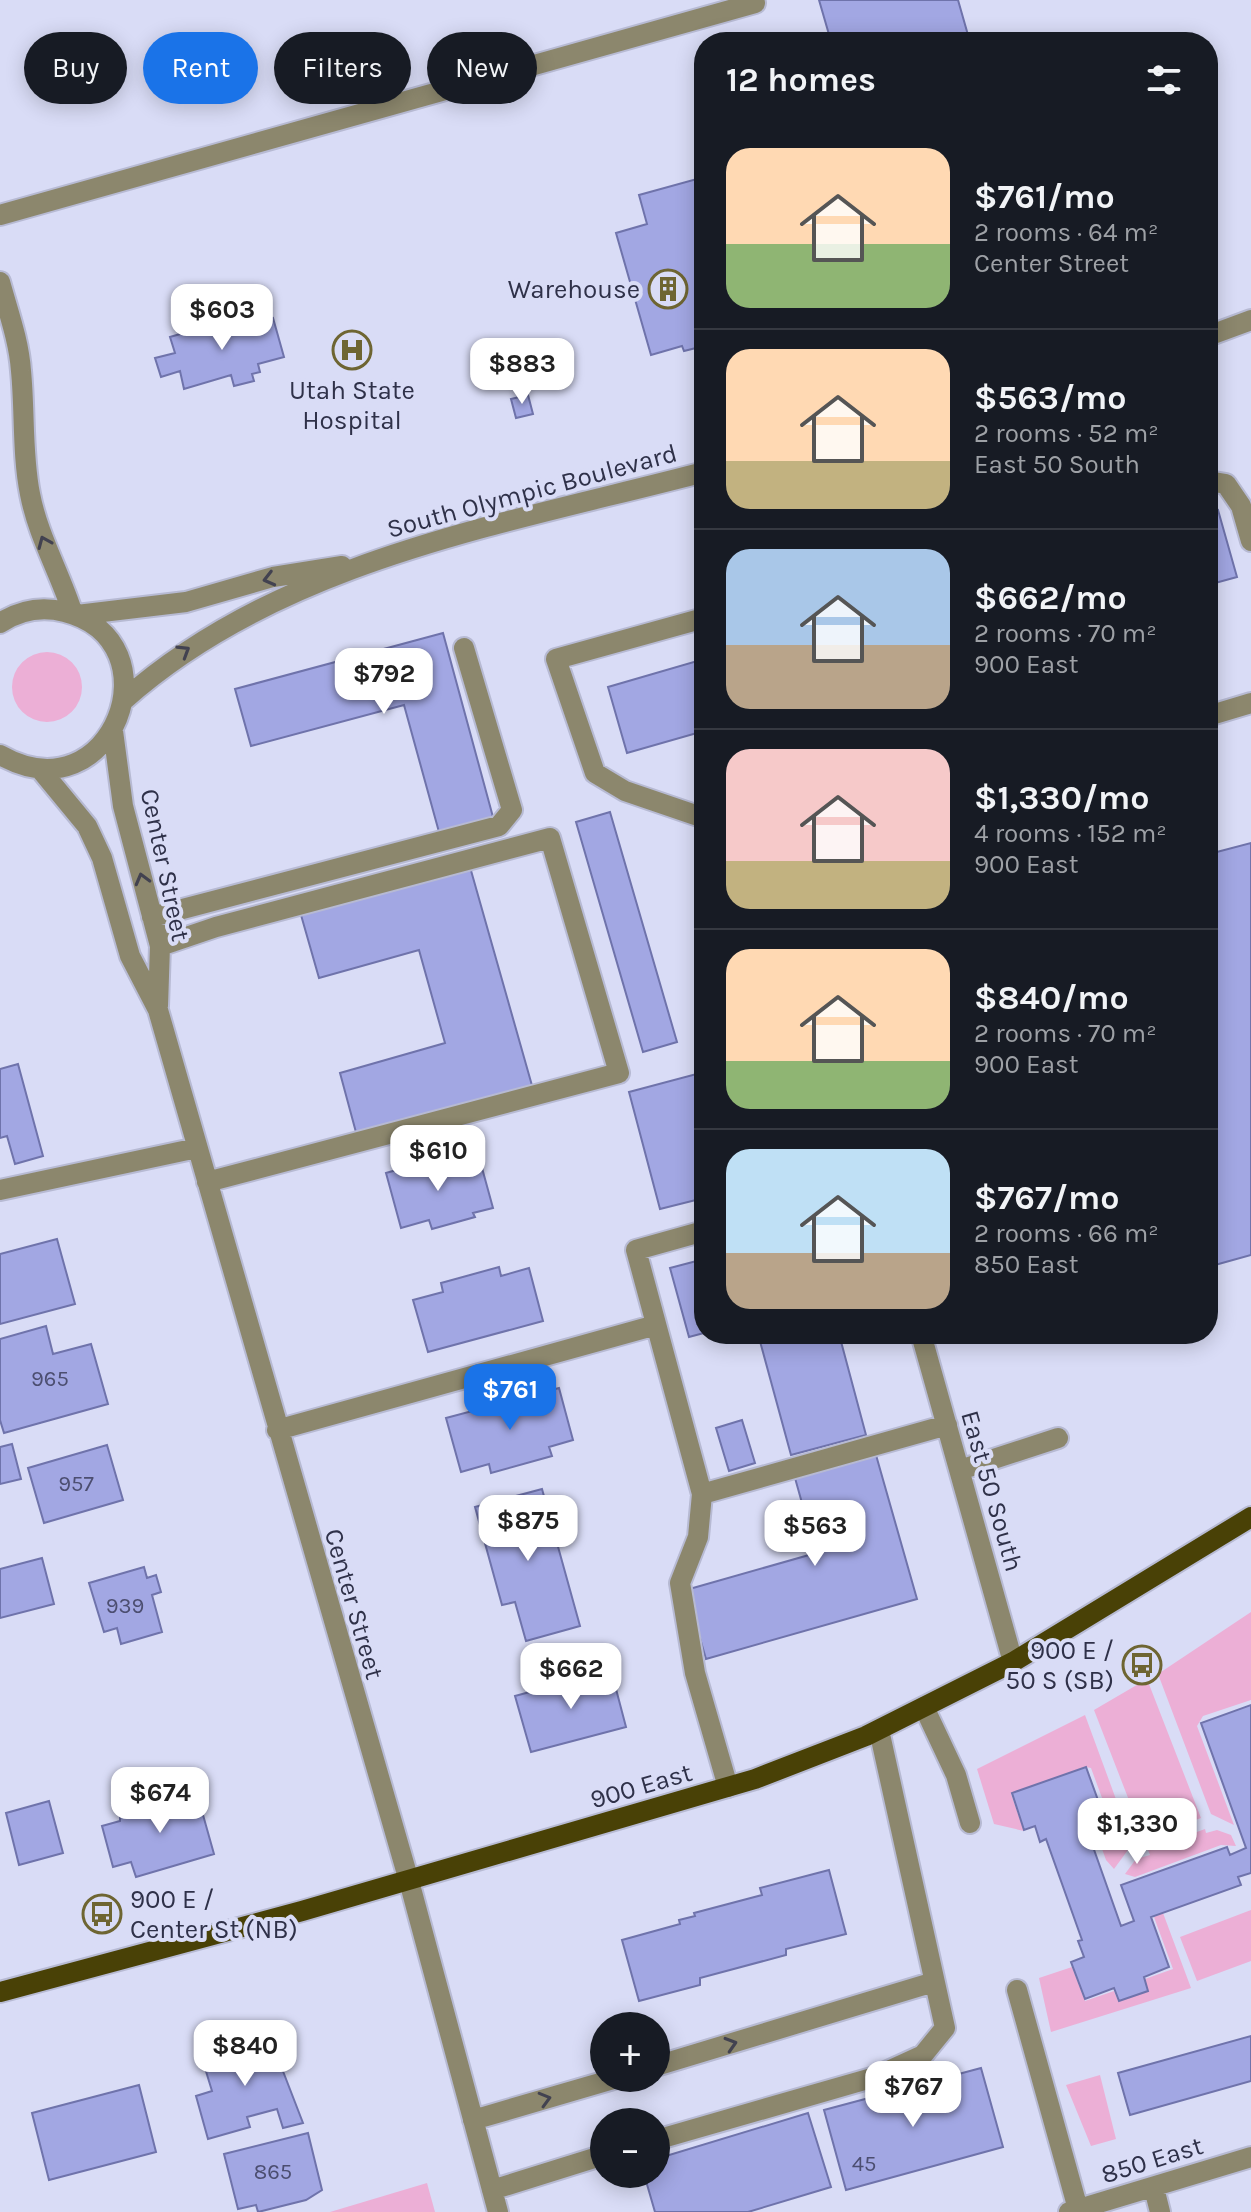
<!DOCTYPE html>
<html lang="en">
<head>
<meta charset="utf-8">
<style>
  body { margin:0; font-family:Karla,sans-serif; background:#20242c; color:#f1f3f6; height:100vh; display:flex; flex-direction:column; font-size:30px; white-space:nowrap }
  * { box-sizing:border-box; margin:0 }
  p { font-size:26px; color:#9ea1a6 }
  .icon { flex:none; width:44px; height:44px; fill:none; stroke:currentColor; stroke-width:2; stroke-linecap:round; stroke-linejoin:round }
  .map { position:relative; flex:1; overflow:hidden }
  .sheet { position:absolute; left:694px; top:32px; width:524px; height:1312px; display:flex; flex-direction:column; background:#171b24; border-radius:32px; box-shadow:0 4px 20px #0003 }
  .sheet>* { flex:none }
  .banner { position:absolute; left:24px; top:32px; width:550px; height:72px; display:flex; gap:16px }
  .fabs { position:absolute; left:590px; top:2012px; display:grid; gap:16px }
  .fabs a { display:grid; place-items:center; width:80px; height:80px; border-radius:50%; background:#171b24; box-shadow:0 4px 20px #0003; font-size:40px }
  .price { position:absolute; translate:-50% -68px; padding:0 18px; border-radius:16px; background:#fff; color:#222; font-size:26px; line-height:52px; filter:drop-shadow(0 2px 4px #0008) }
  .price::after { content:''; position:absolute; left:50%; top:48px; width:24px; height:18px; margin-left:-12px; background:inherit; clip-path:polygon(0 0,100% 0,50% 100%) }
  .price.current { background:#1a73e8; color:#fff }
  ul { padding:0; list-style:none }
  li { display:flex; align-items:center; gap:24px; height:200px; padding:0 32px }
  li+li { border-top:2px solid #363941 }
  li span { display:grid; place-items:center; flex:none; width:224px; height:160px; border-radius:24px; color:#555 }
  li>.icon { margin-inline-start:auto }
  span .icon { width:96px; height:96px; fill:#fffc; stroke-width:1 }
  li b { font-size:34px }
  h2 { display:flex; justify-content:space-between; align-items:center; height:96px; padding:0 32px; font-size:34px }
  .pill { padding:0 28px; border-radius:36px; background:#171b24; box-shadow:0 4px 20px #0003; font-size:28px; line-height:72px }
  .pill.current { background:#1a73e8; color:#fff }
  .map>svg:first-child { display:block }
</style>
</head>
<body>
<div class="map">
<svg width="1251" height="2212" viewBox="0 0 1251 2212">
  <rect width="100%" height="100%" fill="#d9dcf6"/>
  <path fill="#ecafd6" d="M12 687a35 35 0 1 1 70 0a35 35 0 1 1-70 0Z
    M1251,1612V1700L1203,1716L1197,1726L1234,1825L1211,1814L1158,1674Z
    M1147,1679L1201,1818L1144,1839L1094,1710Z
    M1085,1715L1117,1802L1105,1806L1091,1768L1086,1767L1011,1794L1024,1831L994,1824L977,1769Z
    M1122,1811L1133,1843L1114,1869L1106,1860L1097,1835L1100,1819Z
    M1205,1829L1206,1833L1217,1830L1231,1835L1236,1846L1221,1845L1135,1877L1125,1874L1136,1859L1150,1855L1148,1850Z
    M1251,1910V1961L1197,1981L1180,1937Z
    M1163,1913L1191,1988L1051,2032L1039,1978L1072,1967L1085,2001L1114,1991L1118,2001L1148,1991L1145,1979L1173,1969L1154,1917Z
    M1100,2075L1116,2139L1091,2146L1066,2085Z
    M427,2183L435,2212H330Z"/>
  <path fill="#a2a7e3" stroke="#6f73ab" stroke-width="2" d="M819,0H958L970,42H828L830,38Z
    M704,177V346L684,351L682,346L651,355L616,233L647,224L639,195Z
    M235,318L242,326L273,318L284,357L258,364L260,372L252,374L254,381L234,386L231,375L184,389L180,371L161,377L155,358L175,353L170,337Z
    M528,395L533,414L516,418L511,399Z
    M1218,510L1237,577L1208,585V513Z
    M443,633L493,817L439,832L404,705L251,746L235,689Z
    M704,659V731L627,753L608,687Z
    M610,812L677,1042L643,1052L576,822Z
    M1251,843V1255L1215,1265L1211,1252L1208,1253V850L1212,849L1213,853Z
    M470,867L533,1089L357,1136L340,1073L445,1043L419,950L319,978L301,915Z
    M18,1064L43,1156L15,1164L7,1136L0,1138V1069Z
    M704,1072V1198L660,1209L629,1092Z
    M456,1153L462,1173L482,1168L493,1208L473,1213L475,1217L432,1229L429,1220L401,1228L386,1173Z
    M57,1239L75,1304L0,1324V1254Z
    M704,1259V1333L689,1337L670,1268Z
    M499,1267L501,1276L529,1268L543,1321L428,1352L413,1300L443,1292L441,1283Z
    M46,1326L53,1354L91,1344L108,1404L4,1433L0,1420V1339Z
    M758,1334H839L866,1435L791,1455Z
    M559,1388L573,1440L549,1447L552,1456L491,1473L489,1464L461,1472L446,1418Z
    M742,1420L755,1463L729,1471L716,1428Z
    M12,1444L21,1479L0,1484V1447Z
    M107,1445L123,1500L44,1523L28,1468Z
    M876,1455L917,1599L706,1659L686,1590L816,1553L795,1478Z
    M542,1489L580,1626L526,1641L515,1602L502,1605L475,1507Z
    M42,1558L54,1604L0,1618V1569Z
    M144,1567L147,1578L156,1575L161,1592L152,1595L162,1632L121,1644L117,1628L104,1632L89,1583Z
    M611,1670L626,1727L531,1752L515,1696Z
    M1251,1705V1873L1238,1877L1241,1885L1151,1917L1169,1967L1144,1977L1148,1991L1119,2001L1114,1988L1085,1999L1071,1962L1084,1957L1078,1941L1082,1940L1046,1839L1040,1842L1035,1826L1024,1830L1012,1793L1086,1767L1099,1803L1080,1810L1121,1926L1134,1921L1121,1885L1227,1847L1230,1855L1246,1848L1201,1723Z
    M196,1790L214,1854L136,1877L131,1862L113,1867L102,1826L120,1821V1812Z
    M49,1801L63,1853L19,1865L6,1813Z
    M829,1870L846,1934L786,1949V1955L700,1978V1985L639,2001L622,1940L680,1924L679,1920L695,1916L694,1913L762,1895L760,1888Z
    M269,2035L303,2123L283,2128L277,2109L247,2117L250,2127L208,2139L196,2096L212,2091L201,2055Z
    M1251,2036V2081L1130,2115L1118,2073Z
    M981,2068L1003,2147L846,2190L824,2110Z
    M139,2085L156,2152L49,2180L32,2113Z
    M808,2113L831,2187L748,2212H655L644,2174H656V2159Z
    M308,2133L322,2190L306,2200L258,2212L256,2205L238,2209L224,2154Z"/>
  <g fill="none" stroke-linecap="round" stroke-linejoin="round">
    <g stroke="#b7bad3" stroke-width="24">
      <path id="minor" d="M0,215L755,3
        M0,282C8,311 19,341 21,371C25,411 22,454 30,494C38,536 60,573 73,614
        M1208,336L1251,320
        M1208,481L1226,484L1241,506L1251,541
        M77,615L186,602L273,577L342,566
        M704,618L556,659L595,773L625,791L704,818
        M0,623C20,610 42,606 65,612C178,641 113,819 0,755
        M124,700C281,560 506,524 704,472
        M1208,716L1251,703
        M113,731L123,806L160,946L158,1006
        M40,769L87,826L102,858L130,956L158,1010L409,1881L498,2212
        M152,917L499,826L512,810L464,648
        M160,946L216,927L550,838L619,1073L207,1182
        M0,1190L197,1148
        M704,1231L636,1250L702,1494L947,1425
        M921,1334L1013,1662
        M277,1430L656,1325
        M960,1470L1058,1438
        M702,1494L698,1537L680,1583L695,1673L728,1787
        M924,1707L956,1775L970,1823
        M1017,1990L1078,2209
        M656,2066L934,1982
        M473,2120L617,2078
        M656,2140L875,2077L923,2055L945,2028L879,1730
        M1154,2188L1160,2212
        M492,2190L604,2155
        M1069,2212L1251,2157"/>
    </g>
    <g stroke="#b7bad3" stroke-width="24">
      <path id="major" d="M0,1992L302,1911L755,1779L866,1736L1013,1662L1251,1517"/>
    </g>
    <use href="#minor" stroke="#8c876d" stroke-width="20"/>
    <use href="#major" stroke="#494106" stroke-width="20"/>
  </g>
  <defs><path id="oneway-chevron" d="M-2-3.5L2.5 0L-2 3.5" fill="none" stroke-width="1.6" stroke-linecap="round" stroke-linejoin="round" transform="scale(2)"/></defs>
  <g stroke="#424250">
    <use href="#oneway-chevron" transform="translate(44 542) rotate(-113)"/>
    <use href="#oneway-chevron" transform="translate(269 579) rotate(166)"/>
    <use href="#oneway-chevron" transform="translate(184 651) rotate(-32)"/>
    <use href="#oneway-chevron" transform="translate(142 879) rotate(-105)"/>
    <use href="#oneway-chevron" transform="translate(731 2044) rotate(-17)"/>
    <use href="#oneway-chevron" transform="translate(545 2099) rotate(-16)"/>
  </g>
  <defs>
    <g id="building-ring" transform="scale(2)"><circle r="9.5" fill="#d9dcf6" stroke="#6e6532" stroke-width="1.5"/><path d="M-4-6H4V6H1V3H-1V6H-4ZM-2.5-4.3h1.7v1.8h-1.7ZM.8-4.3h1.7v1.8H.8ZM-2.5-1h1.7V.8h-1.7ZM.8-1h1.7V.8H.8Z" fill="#6e6532"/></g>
    <g id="hospital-ring" transform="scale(2)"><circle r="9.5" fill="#d9dcf6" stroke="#6e6532" stroke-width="1.5"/><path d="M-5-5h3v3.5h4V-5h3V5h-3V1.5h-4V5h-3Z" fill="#6e6532"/></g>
    <g id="bus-ring" transform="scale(2)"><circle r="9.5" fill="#d9dcf6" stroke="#6e6532" stroke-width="1.5"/><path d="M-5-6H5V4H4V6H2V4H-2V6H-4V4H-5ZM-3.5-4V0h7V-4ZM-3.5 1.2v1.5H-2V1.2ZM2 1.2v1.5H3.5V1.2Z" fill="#6e6532"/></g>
  </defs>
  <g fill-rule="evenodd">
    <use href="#building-ring" x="668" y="289"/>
    <use href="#hospital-ring" x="352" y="350"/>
    <use href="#bus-ring" x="1142" y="1665"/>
    <use href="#bus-ring" x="102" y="1914"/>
  </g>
  <g text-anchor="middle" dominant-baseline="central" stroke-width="8" stroke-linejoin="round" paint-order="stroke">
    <g font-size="22" fill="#4c4e70">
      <text x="50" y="1379">965</text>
      <text x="76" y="1484">957</text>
      <text x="125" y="1606">939</text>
      <text x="864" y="2164">45</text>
      <text x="273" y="2172">865</text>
    </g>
    <g font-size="26" fill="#2f3149" stroke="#d9dcf6" text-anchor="end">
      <text x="640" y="289">Warehouse</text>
      <text x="352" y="390" text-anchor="middle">Utah State<tspan x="352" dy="30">Hospital</tspan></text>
      <text x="1114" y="1650">900 E /<tspan x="1114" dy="30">50 S (SB)</tspan></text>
      <text x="130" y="1899" text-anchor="start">900 E /<tspan x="130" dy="30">Center St (NB)</tspan></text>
    </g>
    <g font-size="26" fill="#2f3149" stroke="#d9dcf6">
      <text transform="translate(532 491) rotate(-15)">South Olympic Boulevard</text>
      <text transform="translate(165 865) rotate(78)">Center Street</text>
      <text transform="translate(992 1491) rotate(74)">East 50 South</text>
      <text transform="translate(354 1604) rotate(74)">Center Street</text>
      <text transform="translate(641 1786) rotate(-16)">900 East</text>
      <text transform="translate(1152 2160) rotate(-17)">850 East</text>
    </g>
  </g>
</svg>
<div class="fabs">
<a>+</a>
<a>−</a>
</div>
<b class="price" style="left:222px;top:352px">$603</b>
<b class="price" style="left:522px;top:406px">$883</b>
<b class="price" style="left:384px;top:716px">$792</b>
<b class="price" style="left:438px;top:1193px">$610</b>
<b class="price current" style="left:510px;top:1432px">$761</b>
<b class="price" style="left:528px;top:1563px">$875</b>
<b class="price" style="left:815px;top:1568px">$563</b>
<b class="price" style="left:571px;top:1711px">$662</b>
<b class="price" style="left:160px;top:1835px">$674</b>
<b class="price" style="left:1137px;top:1866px">$1,330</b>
<b class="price" style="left:245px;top:2088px">$840</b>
<b class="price" style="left:913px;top:2129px">$767</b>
<div class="banner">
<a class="pill">Buy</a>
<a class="pill current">Rent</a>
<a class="pill">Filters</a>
<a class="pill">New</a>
</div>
<section class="sheet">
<h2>12 homes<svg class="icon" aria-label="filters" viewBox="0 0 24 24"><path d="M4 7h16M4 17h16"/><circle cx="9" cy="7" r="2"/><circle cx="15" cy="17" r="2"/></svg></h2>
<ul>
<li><span style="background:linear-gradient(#ffd9b3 60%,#8fb573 0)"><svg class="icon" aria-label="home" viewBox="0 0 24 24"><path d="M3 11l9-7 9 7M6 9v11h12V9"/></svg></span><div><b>$761/mo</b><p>2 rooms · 64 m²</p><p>Center Street</p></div></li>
<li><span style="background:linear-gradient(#ffd9b3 70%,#c2b280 0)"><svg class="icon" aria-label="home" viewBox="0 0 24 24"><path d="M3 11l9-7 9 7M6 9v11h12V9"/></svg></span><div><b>$563/mo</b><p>2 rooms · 52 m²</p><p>East 50 South</p></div></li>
<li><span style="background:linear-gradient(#a9c7e8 60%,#b9a48a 0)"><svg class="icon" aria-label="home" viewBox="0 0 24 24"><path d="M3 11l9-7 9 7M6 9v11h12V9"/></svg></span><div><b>$662/mo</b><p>2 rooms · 70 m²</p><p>900 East</p></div></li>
<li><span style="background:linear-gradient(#f6c9c9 70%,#c2b280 0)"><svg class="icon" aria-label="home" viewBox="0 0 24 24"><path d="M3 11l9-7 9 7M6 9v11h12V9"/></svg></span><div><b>$1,330/mo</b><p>4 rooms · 152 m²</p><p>900 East</p></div></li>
<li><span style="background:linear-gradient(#ffd9b3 70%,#8fb573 0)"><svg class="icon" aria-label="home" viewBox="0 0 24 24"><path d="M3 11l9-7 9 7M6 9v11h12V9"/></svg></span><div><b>$840/mo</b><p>2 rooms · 70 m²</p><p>900 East</p></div></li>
<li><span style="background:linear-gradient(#bfe0f5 65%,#b9a48a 0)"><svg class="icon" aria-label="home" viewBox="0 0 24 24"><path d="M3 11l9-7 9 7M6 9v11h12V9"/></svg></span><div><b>$767/mo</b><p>2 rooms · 66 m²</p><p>850 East</p></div></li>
</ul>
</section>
</div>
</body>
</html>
